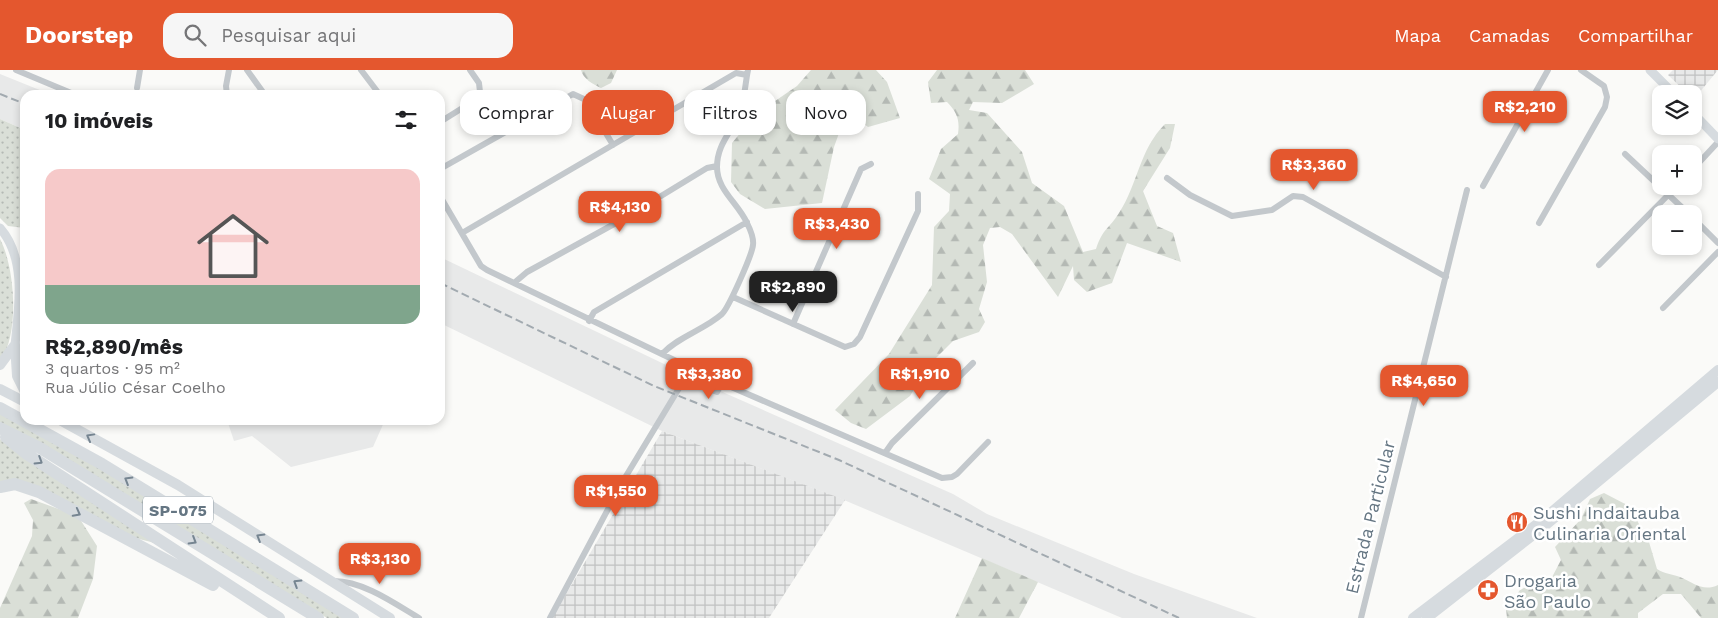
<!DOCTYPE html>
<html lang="pt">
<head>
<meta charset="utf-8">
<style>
  body { margin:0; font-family:"Work Sans",sans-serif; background:#f6f6f6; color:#202124; height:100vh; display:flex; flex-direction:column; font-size:19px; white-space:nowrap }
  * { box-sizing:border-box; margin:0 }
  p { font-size:16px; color:#757577 }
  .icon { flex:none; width:28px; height:28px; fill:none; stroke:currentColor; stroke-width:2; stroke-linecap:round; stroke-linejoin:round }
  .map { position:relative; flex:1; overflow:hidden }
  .sheet { position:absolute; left:20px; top:20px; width:425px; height:335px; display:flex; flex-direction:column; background:#fff; border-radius:15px; box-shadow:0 2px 8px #0003 }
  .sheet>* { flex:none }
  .top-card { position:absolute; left:460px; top:20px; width:475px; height:45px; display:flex; gap:10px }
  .fabs { position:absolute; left:1652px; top:15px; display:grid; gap:10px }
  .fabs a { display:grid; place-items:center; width:50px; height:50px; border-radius:10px; background:#fff; box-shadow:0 2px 8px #0003; font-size:25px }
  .price { position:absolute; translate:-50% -42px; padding:0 11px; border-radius:10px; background:#e4572e; color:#fff; font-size:16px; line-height:32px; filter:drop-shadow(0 1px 2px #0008) }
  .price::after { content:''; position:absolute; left:50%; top:30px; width:15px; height:11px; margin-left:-8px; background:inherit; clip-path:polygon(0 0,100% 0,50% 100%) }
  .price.selected { background:#222; color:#fff }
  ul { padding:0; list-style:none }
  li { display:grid; align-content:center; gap:10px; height:265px; padding:0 25px }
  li+li { border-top:1px solid #e0e0e0 }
  li span { display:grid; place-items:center; height:155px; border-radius:15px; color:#555 }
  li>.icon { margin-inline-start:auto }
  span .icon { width:90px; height:90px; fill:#fffc; stroke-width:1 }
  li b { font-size:21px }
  h2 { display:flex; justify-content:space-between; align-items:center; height:60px; padding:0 25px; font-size:21px }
  .tag { padding:0 18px; border-radius:15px; background:#fff; box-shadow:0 2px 8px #0003; font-size:18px; line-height:45px }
  .tag.selected { background:#e4572e; color:#fff }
  header { display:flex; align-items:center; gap:30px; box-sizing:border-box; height:70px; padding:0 25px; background:#e4572e; color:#fff }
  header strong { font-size:24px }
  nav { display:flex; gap:28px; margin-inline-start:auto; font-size:18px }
  .search { width:350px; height:45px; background:#f6f6f6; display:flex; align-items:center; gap:12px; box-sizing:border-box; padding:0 18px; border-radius:15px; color:#757577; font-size:19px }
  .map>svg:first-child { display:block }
</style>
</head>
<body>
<header>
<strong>Doorstep</strong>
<div class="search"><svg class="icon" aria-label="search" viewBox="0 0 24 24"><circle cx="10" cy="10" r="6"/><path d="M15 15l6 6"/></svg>Pesquisar aqui</div>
<nav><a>Mapa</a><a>Camadas</a><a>Compartilhar</a></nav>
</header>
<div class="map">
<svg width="1718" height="548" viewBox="0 0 1718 548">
  <defs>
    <pattern id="industrial-grid" width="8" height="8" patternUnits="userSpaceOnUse" patternTransform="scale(1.25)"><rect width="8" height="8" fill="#e8e9e9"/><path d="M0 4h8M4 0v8" fill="none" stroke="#c0c1c2"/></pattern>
    <pattern id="grass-dots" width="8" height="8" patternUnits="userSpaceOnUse" patternTransform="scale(1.25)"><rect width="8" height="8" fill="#dadfd7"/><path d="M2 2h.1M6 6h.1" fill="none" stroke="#b4b9b4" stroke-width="1.8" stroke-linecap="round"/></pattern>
    <pattern id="forest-firs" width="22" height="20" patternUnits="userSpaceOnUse" patternTransform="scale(1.25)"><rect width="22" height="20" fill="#dadfd7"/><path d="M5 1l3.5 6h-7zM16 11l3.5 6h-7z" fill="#b4b9b4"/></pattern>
  </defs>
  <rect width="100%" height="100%" fill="#fafaf8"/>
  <path fill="#e8e9e9" d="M0,4L52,25H25V60L0,49Z
    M440,187L727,324L953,424L987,444L1134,504L1257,548H1122L844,430L662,361L440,253Z
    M240,350H385L373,377L291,397L252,366L234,371L228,353Z"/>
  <path fill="url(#industrial-grid)" d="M1673,0H1718L1694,29V24H1688L1668,5Z
    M662,361L845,430L769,548H552Z"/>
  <path fill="url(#grass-dots)" d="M0,49L25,60V158L8,156L0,148Z
    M0,169C15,197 20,265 0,291Z
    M0,341L74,382L347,548H327L0,352Z
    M0,369L155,473L139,469L0,412Z"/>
  <path fill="url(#forest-firs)" d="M581,0H617L611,13L601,18C593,14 583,9 581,0Z
    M811,0H876L887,12L900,48L868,57L847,41L834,77L822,133L765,139L740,124L731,112L732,73L756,44L797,16Z
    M937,0H1025L1034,14L1002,33L973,32L969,40L987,43L1022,82L1032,113L1064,136L1083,182L1096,179C1103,158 1109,159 1119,143C1138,114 1139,80 1165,54H1175L1170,78L1143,121L1157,156L1173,163L1181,192L1127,173L1112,213L1087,222L1074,210L1073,196L1058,227L1012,164L1000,157L990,158L983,175L987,212L979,239L985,252L979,262L953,271L928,296L910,326L866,359L851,353L835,340L889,284L932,215L934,157L949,141L950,124L929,109L941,79L958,64C960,50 957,42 947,32L931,33L928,12Z
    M1604,423L1629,436L1649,472L1657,499C1665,504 1672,504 1680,507C1694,513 1703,522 1718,515V548H1701L1681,524H1663L1638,543V548H1507L1506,539L1520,520L1529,515L1540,516L1550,511L1561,490L1555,477L1581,449L1590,429Z
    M31,429L78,446L97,476L93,509L78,548H0V538L32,466L33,450L24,433Z
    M982,488L1038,512L1019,548H955Z"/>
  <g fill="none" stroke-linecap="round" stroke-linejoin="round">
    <path stroke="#c3c8cc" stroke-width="6" d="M16,0L76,25
      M247,0L265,25
      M361,0L380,25
      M137,18L140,0
      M227,25L226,16L229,0
      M440,52L472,32L480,22L479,13L470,0
      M1625,84L1689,144
      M1694,98L1718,72
      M440,99L573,24L586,30L613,75
      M1167,108L1190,125L1232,146L1272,140L1293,126L1303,127L1446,207
      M1483,116L1548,0
      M440,126L481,196L487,200L722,313L942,408L952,407L957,404L988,372
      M1694,149L1718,173
      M1539,153L1605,37L1607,27L1604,16L1581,0
      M462,163L736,3L747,5
      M1599,195L1677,116
      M514,213L527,202L625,148L707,98L717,96
      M733,227L845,277L854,274L860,267L918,141V124
      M1663,238L1718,182
      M589,251L594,242L747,152
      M793,254L861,99L871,94
      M662,284C679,266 704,260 722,244C729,237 752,185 753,175C754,168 750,159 747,153C738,133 717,120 717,97C717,73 733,61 740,41C745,28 745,14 748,0
      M885,383L892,373L973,293
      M334,511C363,511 394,533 419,548
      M550,548L623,411L684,310L717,322L722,313
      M1361,548L1467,120"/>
    <path stroke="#d6dbdf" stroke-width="9" d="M1650,0L1674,24
      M1694,44L1718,69
      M0,158C27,189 19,237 15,275"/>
    <path stroke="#d6dbdf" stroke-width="10" d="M15,275L17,306L25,322
      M0,295L14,276
      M0,319L25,332
      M60,350L178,415L390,548
      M1413,548L1541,451L1718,300
      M1427,548L1546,455L1718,312"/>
    <path stroke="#d6dbdf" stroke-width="12" d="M0,338L102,394L353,548
      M0,358L40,378L318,548
      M6,367L27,384L279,548
      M0,417L15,414L39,422L213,515"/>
    <path stroke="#a2aab0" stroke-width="2" stroke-dasharray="8 4" stroke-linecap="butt" d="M0,24L25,34
      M440,213L654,316L839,390L1179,548"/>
  </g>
  <defs><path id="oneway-chevron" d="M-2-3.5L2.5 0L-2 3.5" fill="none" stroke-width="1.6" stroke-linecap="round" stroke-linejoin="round" transform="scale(1.25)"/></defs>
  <g stroke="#768591">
    <use href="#oneway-chevron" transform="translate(90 367) rotate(-151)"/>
    <use href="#oneway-chevron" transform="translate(39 391) rotate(32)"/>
    <use href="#oneway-chevron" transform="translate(128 410) rotate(-149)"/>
    <use href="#oneway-chevron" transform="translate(77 443) rotate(28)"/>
    <use href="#oneway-chevron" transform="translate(260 467) rotate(-149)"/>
    <use href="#oneway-chevron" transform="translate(193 471) rotate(31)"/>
    <use href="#oneway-chevron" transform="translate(297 513) rotate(-148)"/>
  </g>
  <defs>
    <g id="restaurant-disc" transform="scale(1.125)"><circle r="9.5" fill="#e4572e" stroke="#fff"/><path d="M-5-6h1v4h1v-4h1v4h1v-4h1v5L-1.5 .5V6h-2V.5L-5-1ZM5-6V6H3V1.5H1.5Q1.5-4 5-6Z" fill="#fff"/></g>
    <g id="pharmacy-disc" transform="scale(1.125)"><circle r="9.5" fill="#e4572e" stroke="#fff"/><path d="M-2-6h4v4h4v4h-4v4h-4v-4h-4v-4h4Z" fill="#fff"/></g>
  </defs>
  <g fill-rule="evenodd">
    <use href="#restaurant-disc" x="1517" y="452"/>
    <use href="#pharmacy-disc" x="1488" y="520"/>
  </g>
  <g text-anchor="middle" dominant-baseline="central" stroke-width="5" stroke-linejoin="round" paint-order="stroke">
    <rect fill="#fff" stroke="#939fa8" stroke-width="1" x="143" y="426.5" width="70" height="27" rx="4"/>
    <g font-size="16" font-weight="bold" fill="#657683">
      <text x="178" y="440">SP-075</text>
    </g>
    <g font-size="18" fill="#657683" stroke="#fff" text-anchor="start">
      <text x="1533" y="442">Sushi Indaitauba<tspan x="1533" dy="21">Culinaria Oriental</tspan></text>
      <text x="1504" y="510">Drogaria<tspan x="1504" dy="21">São Paulo</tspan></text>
    </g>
    <g font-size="18" fill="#657683" stroke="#fff">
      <text transform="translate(1370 447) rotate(-76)">Estrada Particular</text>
    </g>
  </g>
</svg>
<div class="fabs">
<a><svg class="icon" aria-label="layers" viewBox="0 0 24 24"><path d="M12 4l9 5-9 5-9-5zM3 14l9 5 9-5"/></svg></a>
<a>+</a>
<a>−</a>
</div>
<b class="price" style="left:1525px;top:63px">R$2,210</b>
<b class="price" style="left:1314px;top:121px">R$3,360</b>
<b class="price" style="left:620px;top:163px">R$4,130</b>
<b class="price" style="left:837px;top:180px">R$3,430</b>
<b class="price selected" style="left:793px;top:243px">R$2,890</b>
<b class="price" style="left:709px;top:330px">R$3,380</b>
<b class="price" style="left:920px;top:330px">R$1,910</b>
<b class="price" style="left:1424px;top:337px">R$4,650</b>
<b class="price" style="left:616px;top:447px">R$1,550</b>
<b class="price" style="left:380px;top:515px">R$3,130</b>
<div class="top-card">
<a class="tag">Comprar</a>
<a class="tag selected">Alugar</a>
<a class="tag">Filtros</a>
<a class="tag">Novo</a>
</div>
<section class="sheet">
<h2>10 imóveis<svg class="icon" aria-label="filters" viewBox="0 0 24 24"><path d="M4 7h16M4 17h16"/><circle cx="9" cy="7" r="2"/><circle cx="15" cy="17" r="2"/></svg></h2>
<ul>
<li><span style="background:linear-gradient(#f6c9c9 75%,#7fa58c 0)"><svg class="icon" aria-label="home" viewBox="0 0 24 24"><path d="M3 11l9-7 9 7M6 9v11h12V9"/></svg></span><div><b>R$2,890/mês</b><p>3 quartos · 95 m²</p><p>Rua Júlio César Coelho</p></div></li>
</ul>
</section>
</div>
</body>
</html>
